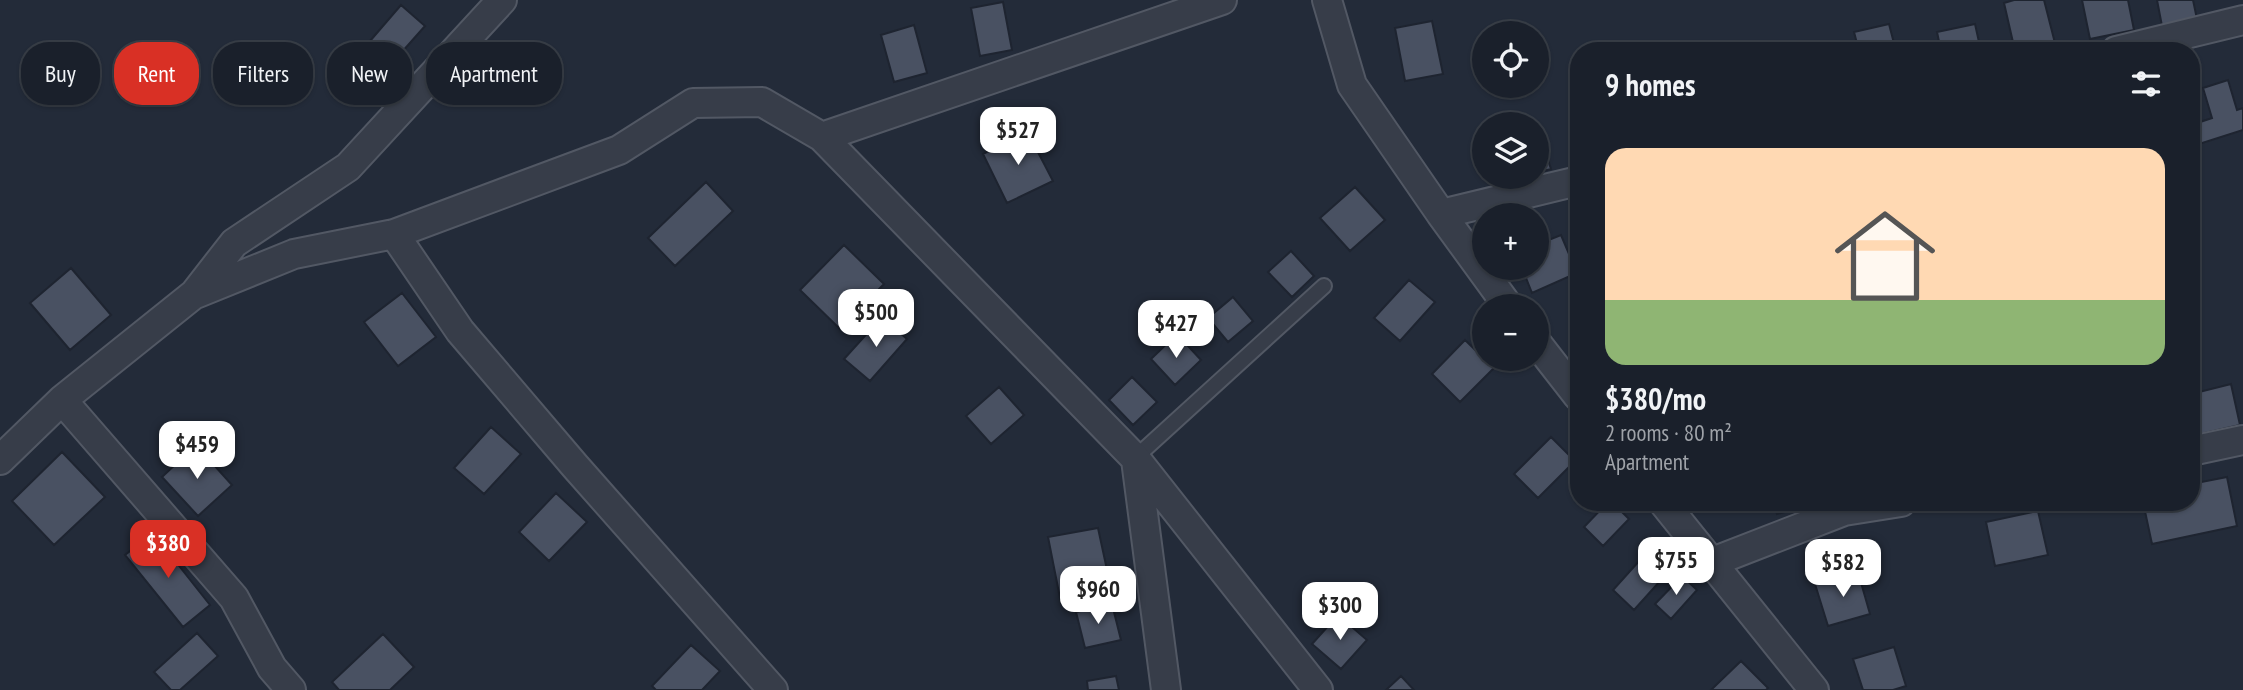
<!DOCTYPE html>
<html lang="en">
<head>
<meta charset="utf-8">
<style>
  body { margin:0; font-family:"PT Sans Narrow",sans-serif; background:#272d37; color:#f1f3f6; height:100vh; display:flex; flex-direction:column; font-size:26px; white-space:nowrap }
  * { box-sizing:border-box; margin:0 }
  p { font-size:23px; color:#9fa3a9 }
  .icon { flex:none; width:38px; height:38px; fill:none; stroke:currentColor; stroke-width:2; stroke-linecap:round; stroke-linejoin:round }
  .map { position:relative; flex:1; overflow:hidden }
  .drawer { position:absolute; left:1570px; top:42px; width:630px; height:469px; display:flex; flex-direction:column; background:#1a202b; border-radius:28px; box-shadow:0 2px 5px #0004,0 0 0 2px #383e47 }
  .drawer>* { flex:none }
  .hud { position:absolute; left:21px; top:42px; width:665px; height:63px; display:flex; gap:14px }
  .controls { position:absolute; left:1472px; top:21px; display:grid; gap:14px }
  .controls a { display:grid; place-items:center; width:77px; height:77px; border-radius:50%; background:#1a202b; box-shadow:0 2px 5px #0004,0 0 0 2px #383e47; font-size:35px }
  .price { position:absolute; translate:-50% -60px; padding:0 16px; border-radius:14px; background:#fff; color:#222; font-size:23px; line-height:46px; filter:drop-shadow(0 2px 4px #0008) }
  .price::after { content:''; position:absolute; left:50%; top:42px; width:21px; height:16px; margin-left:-10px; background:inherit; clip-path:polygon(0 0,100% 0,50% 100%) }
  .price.current { background:#d93025; color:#fff }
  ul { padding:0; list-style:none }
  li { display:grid; align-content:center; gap:14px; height:371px; padding:0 35px }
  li+li { border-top:2px solid #383e47 }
  li span { display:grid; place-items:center; height:217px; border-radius:21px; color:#555 }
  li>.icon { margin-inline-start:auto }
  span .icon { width:126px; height:126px; fill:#fffc; stroke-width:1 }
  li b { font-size:30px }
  h2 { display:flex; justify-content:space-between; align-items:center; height:84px; padding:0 35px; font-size:30px }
  .chip { padding:0 24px; border-radius:28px; background:#1a202b; box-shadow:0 2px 5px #0004,0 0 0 2px #383e47; font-size:24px; line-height:63px }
  .chip.current { background:#d93025; color:#fff }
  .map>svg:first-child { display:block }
</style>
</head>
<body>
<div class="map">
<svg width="2243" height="690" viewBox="0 0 2243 690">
  <rect width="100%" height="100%" fill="#232b39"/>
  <path fill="#495162" stroke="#1e2430" stroke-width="2" d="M2014,0H2044L2056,47L2042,51H2015L2004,3Z
    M2082,0H2128L2134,30L2090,39Z
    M2157,0H2193L2197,19L2162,26Z
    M1003,2L1012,50L980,56L971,8Z
    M401,5L425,26L394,61L370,41Z
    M1432,21L1443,74L1405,81L1395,28Z
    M1889,24L1896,51H1859L1854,32Z
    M1975,24L1981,51H1941L1937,32Z
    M914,25L927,73L894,82L881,35Z
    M2228,80L2237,110L2243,108V130L2196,145L2191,125L2212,118L2203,88Z
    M1536,125L1551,169L1536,173Z
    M1027,131L1053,181L1007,203L983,154Z
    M706,182L733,211L675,266L648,238Z
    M1355,187L1385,220L1350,251L1320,218Z
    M1561,235L1577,273L1532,293L1522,268H1536V245Z
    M844,245L884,284L840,329L800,290Z
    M1291,251L1314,276L1292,297L1268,272Z
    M71,268L111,315L70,350L30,303Z
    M1409,280L1435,302L1400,341L1374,318Z
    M402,293L436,337L398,366L364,322Z
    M1233,297L1253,321L1228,342L1208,318Z
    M882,317L907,339L870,381L844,359Z
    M1177,334L1201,360L1175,385L1151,359Z
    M1465,340L1494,368L1460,402L1432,374Z
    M1132,377L1157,402L1133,425L1109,400Z
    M2231,384L2240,425L2196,435L2191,415V394Z
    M999,387L1024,415L991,444L966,416Z
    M491,427L521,454L484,494L454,468Z
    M1551,437L1575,461L1538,498L1514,474Z
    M196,445L232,485L198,516L162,477Z
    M62,452L105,497L54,545L12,501Z
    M2227,477L2237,526L2152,544L2143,502H2191V484Z
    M556,493L587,522L549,561L519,532Z
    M1608,502H1612L1629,519L1603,546L1584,527Z
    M1774,502H1823L1777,514Z
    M2038,511L2048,555L1995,566L1986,522Z
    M1098,528L1112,593L1061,603L1048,537Z
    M153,533L210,605L183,627L125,555Z
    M1649,550L1670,570L1634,610L1613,590Z
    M1858,572L1870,614L1828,626L1815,584Z
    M1682,576L1697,590L1671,619L1655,604Z
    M1112,604L1121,640L1085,648L1076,612Z
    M1338,615L1367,640L1341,669L1312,644Z
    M197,633L218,656L180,690H171L154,672Z
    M383,634L414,667L390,690H339L332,682Z
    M691,645L720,671L702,690H656L652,686Z
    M1894,647L1906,686L1893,690H1863L1853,659Z
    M1741,661L1768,688L1766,690H1711Z
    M1116,676L1119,690H1088L1087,681Z
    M1401,676L1414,690H1386Z"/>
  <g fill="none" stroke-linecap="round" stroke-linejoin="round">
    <g stroke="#525864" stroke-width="18">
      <path id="service" d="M1135,458L1324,286"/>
    </g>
    <g stroke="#525864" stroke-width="32">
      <path id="minor" d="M1327,0L1352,85L1441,214L1508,306
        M2116,51L2243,20
        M822,137L1135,458L1318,690
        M1441,214L1578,181
        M394,234L460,331L575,466L773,690
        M195,293L234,243L348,167L502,0
        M1536,342L1578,396
        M62,400L234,598L272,668L291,690
        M2191,451L2243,440
        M0,460L62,400L193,295L294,254L394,234L619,150L693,103L762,102L822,137L1222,0
        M1136,460L1166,690
        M1663,502L1814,690
        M1710,563L1844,511L1901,502"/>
    </g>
    <use href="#service" stroke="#373d49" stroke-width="14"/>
    <use href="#minor" stroke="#373d49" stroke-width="28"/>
  </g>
</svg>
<div class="controls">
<a><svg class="icon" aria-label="locate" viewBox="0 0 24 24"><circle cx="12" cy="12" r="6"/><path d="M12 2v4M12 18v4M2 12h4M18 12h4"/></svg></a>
<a><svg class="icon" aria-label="layers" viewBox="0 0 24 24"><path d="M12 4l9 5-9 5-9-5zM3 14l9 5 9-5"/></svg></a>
<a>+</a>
<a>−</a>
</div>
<b class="price" style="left:1018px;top:167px">$527</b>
<b class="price" style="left:876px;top:349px">$500</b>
<b class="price" style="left:1176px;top:360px">$427</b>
<b class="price" style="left:197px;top:481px">$459</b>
<b class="price current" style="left:168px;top:580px">$380</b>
<b class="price" style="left:1676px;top:597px">$755</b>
<b class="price" style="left:1843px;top:599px">$582</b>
<b class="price" style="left:1098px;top:626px">$960</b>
<b class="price" style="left:1340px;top:642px">$300</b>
<div class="hud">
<a class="chip">Buy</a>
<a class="chip current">Rent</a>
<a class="chip">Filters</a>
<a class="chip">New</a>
<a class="chip">Apartment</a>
</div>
<section class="drawer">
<h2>9 homes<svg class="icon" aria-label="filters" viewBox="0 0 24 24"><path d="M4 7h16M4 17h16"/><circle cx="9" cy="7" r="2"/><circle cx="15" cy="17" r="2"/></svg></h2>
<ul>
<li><span style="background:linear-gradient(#ffd9b3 70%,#8fb573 0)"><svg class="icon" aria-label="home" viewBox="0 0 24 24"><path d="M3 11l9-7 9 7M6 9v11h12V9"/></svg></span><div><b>$380/mo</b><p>2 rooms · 80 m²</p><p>Apartment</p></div></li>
</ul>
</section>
</div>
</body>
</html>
